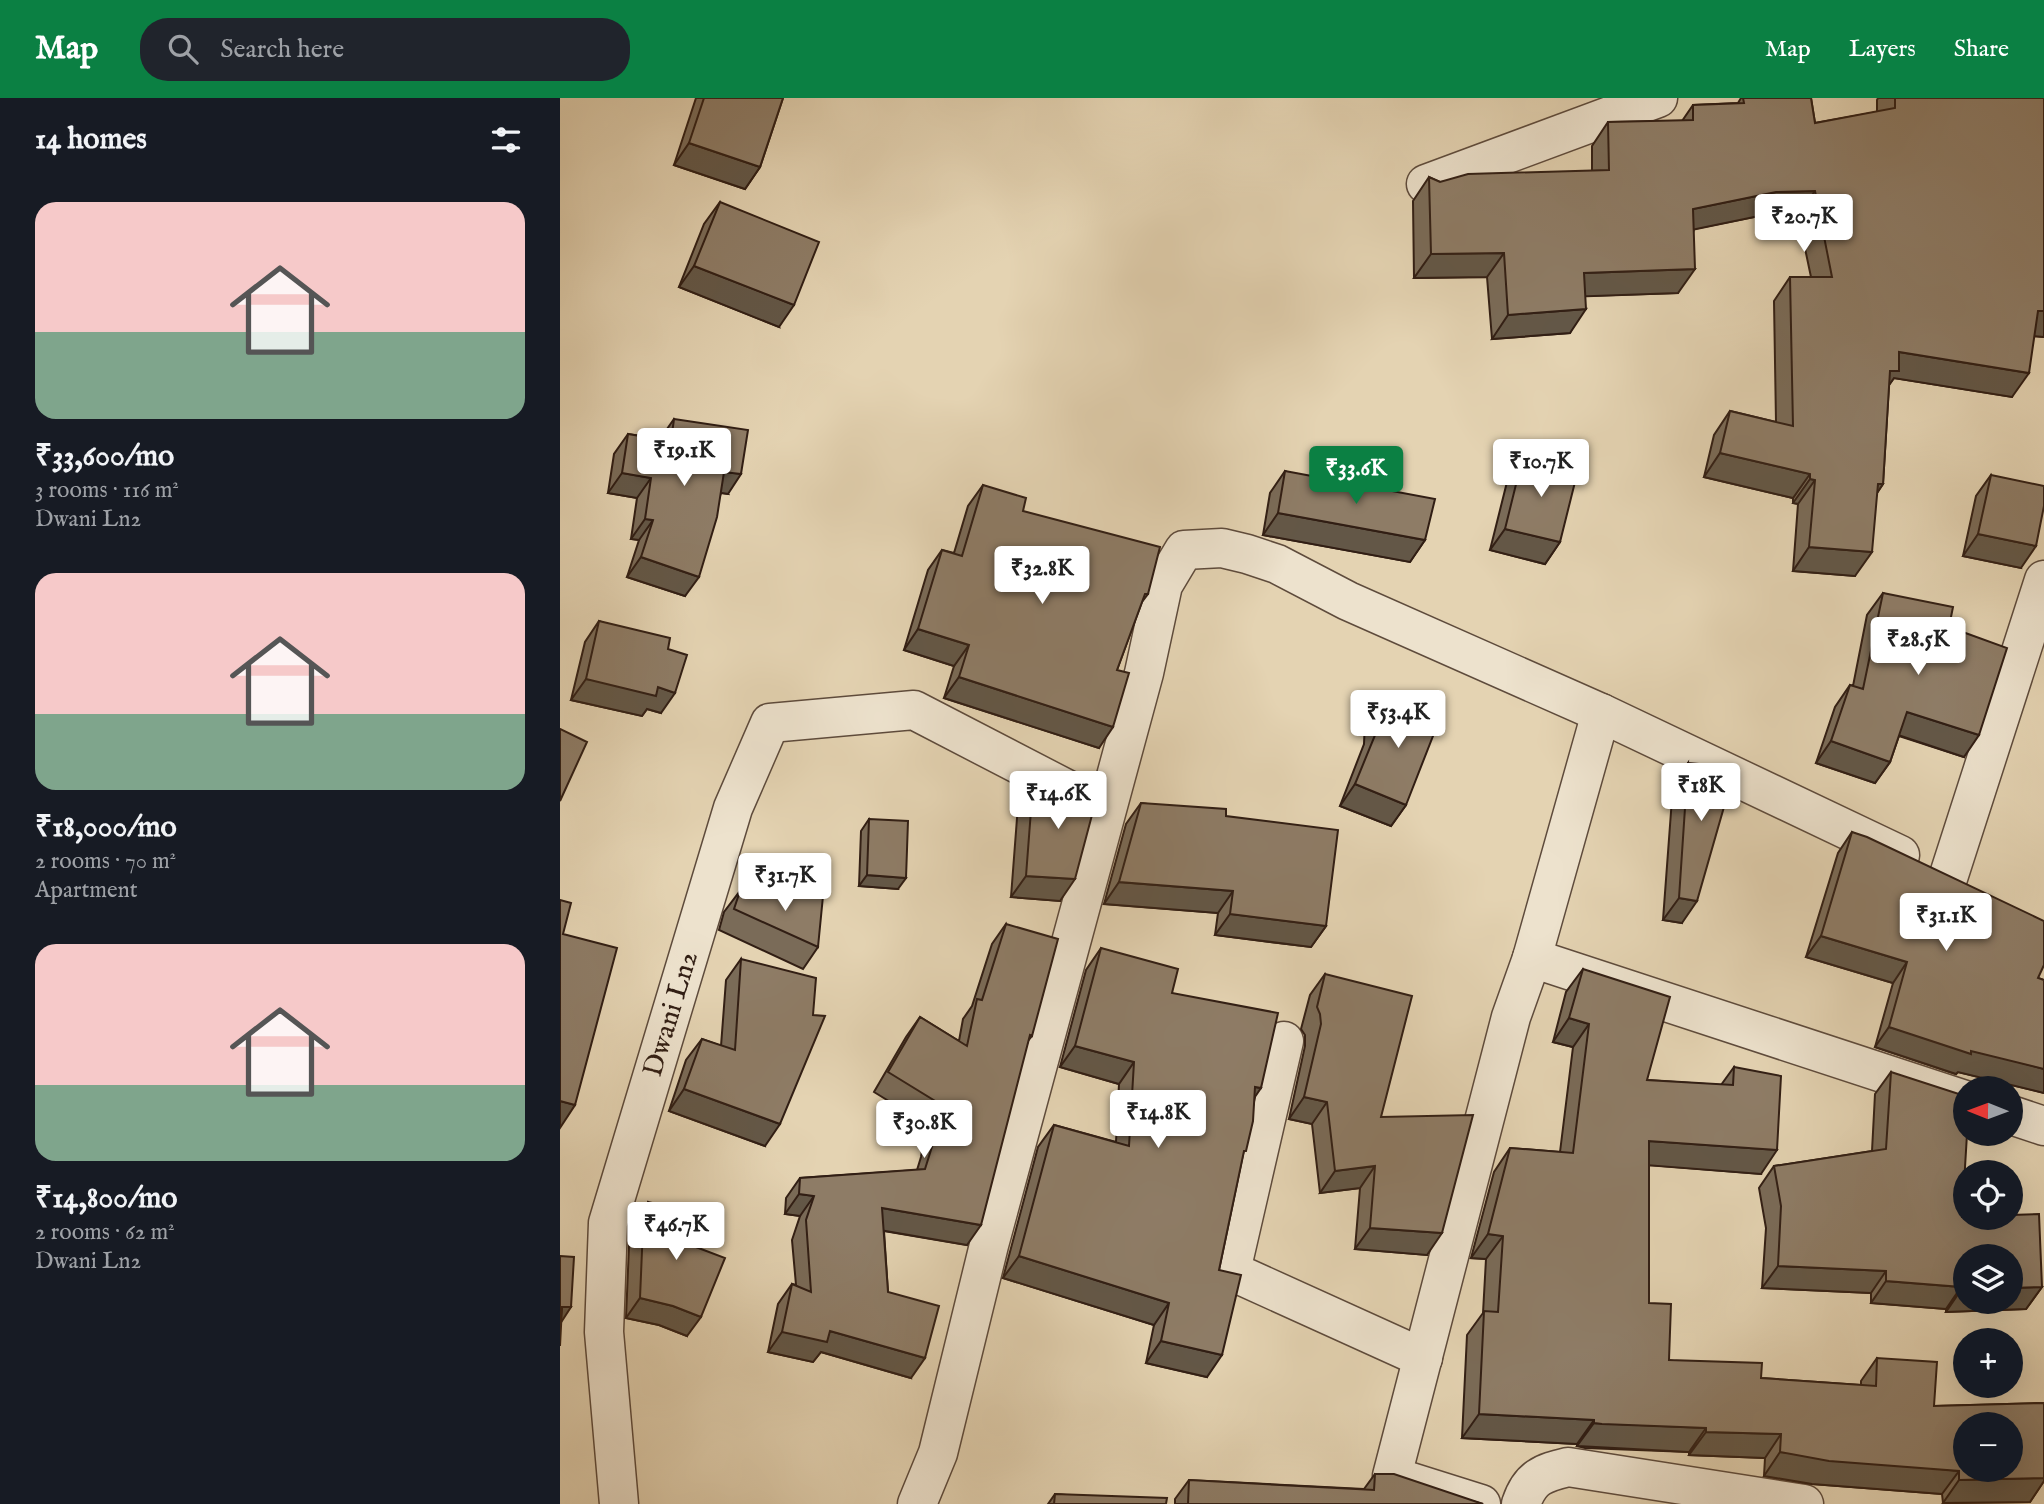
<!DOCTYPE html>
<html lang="en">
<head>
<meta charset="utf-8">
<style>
  body { margin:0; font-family:"IM FELL English",serif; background:#20242c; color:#f1f3f6; height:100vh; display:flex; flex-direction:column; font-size:26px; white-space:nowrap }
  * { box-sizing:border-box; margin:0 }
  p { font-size:23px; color:#9ea1a6 }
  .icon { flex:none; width:38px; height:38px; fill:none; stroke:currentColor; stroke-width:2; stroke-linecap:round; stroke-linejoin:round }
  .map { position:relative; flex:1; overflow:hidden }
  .panel { display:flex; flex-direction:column; background:#171b24; width:560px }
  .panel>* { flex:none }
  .needle { width:46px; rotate:271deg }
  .buttons { position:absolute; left:1393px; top:978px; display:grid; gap:14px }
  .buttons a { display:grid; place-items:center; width:70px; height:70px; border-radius:50%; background:#171b24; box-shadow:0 7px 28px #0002; font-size:35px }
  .price { position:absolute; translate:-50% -60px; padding:0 16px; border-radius:7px; background:#fff; color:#222; font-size:23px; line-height:46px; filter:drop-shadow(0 2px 4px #0008) }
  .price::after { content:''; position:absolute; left:50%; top:42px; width:21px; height:16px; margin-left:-10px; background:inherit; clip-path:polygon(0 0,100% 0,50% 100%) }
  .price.current { background:#0b8043; color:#fff }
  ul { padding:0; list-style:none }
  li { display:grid; align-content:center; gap:14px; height:371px; padding:0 35px }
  li span { display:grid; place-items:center; height:217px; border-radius:21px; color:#555 }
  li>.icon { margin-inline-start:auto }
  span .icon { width:126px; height:126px; fill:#fffc; stroke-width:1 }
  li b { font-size:30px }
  h2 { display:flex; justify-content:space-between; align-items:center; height:84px; padding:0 35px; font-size:30px }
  header { display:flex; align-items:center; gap:42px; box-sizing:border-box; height:98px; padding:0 35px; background:#0b8043; color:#fff }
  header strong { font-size:33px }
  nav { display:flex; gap:38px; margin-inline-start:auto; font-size:24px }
  .search { width:490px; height:63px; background:#20242c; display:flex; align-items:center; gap:18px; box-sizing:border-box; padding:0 24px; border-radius:28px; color:#9ea1a6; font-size:26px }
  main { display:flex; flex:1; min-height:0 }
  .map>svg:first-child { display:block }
</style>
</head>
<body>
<header>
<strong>Map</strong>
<div class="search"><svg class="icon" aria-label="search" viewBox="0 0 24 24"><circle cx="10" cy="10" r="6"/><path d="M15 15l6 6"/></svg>Search here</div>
<nav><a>Map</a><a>Layers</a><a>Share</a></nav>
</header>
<main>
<section class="panel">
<h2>14 homes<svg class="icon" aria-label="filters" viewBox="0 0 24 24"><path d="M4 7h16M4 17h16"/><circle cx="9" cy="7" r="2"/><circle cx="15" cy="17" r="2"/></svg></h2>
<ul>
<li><span style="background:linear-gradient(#f6c9c9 60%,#7fa58c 0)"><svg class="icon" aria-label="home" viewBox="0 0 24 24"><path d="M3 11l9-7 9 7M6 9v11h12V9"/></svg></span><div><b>₹33,600/mo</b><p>3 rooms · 116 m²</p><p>Dwani Ln2</p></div></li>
<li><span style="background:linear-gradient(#f6c9c9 65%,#7fa58c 0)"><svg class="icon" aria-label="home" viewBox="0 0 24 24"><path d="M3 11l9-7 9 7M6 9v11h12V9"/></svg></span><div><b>₹18,000/mo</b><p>2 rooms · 70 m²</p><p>Apartment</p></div></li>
<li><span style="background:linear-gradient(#f6c9c9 65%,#7fa58c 0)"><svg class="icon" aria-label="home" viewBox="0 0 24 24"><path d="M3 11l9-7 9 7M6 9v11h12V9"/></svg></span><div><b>₹14,800/mo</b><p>2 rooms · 62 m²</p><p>Dwani Ln2</p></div></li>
</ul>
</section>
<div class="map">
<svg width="1484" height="1406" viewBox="0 0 1484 1406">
  <rect width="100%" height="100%" fill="#e4d3b2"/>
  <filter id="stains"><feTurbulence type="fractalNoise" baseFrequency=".00286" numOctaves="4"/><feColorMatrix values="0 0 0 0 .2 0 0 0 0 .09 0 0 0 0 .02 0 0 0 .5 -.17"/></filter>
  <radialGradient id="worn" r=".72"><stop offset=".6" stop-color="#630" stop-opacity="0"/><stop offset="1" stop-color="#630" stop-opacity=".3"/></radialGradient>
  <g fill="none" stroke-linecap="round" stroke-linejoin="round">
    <g stroke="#5e4b3c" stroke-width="41">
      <g id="street">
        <path d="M866,86L1098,0"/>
        <path d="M1388,780L1484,482"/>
        <path d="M972,860L1405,1002"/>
        <path d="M724,943L671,1173L863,1260"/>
        <path d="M1451,1017L1484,1028"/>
        <path id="s1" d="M59,1406L44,1234L48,1125L173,710L210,625L354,612L545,711"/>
        <path d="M357,1406L378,1355L429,1147L584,575L603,487L624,452L662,450L687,456L717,466L788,503L1041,615L1340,757"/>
        <path d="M921,1406L832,1378L951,919L972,860L1041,615"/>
        <path d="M961,1406C970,1379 983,1375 1008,1369L1244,1406"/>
      </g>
    </g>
    <use href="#street" stroke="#ede2cd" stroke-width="38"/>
  </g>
  <path fill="#7a6b58" stroke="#311e14" stroke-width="2" d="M136,0H223L200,69L185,91L114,67Z
    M1181,0H1251L1255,25L1317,14V2L1318,0H1484V239L1474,238L1452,299L1334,280L1329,287L1323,386L1317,395L1295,478L1233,473L1238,406L1233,405V400L1144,379L1154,337L1170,313L1216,324L1214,203L1230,179H1251L1238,117L1199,118L1134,131L1118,195L1025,198L1010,235L932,241L927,179L854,180L853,103L869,79L880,84L1032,73V48L1048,24L1122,23L1133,7L1178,5Z
    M160,104L219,229L119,189L144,126Z
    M114,321L168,396L161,395L125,498L67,479L79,442L71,441L77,400L48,395L54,356L68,336L100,341Z
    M963,358L1000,444L985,466L930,452L948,380Z
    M725,373L865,442L850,464L703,437L710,395Z
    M1431,377L1461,470L1403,458L1416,398Z
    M423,387L588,496L582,504L557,572L539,650L384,600L394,568L344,552L368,472L382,452L394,455L408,408Z
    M1323,495L1389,529L1404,659L1339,638L1330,664L1315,685L1256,665L1275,609L1290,587L1293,588L1307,517Z
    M39,523L108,551L101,615L87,611L82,618L11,602L25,544Z
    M821,600L846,707L831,728L780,708L804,646L805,622Z
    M1128,665L1122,825L1103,822L1113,687Z
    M473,686L500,803L451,799L458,707Z
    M581,705L666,718L766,828L751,849L655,837L658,815L544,806L566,726Z
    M309,721L338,791L299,788L301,733Z
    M1292,734L1478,880L1484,882V995L1398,974L1396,976L1315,949L1333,885L1246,859L1278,755Z
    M180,793L258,849L243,871L159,832L164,814Z
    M446,826L472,938L468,943L407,1147L324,1133L328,1194L351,1280L261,1254L253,1264L208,1254L218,1206L232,1186L236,1187L232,1142L240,1118L225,1116L226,1100L240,1080L357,1072L361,1059L366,1026L314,994L346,939L360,919L399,943L403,921L412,908L432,846Z
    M541,850L612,895L695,999L659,1172L647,1279L586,1265L594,1227L443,1180L478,1049L494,1027L556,1044L559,986L500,969L526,872Z
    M181,861L205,1048L109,1013L126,962L142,941L161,948L166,882Z
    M1023,871L1087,982L1161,987L1174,969L1201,1076L1089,1067V1205L1109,1262L1201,1280L1301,1287V1283L1317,1260L1374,1308L1484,1305V1383L1470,1404L1383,1405L1382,1396L1252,1386L1204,1378L1205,1360L1129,1357V1354L1025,1350L1017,1348V1346L902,1340L907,1237L923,1215L926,1161L911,1160L934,1074L950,1050L1000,1054L1013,949L993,944L1006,894Z
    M765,876L821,1019L867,1157L795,1151L800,1090L760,1095L752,1026L729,1021L745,948V937L741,931L750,897Z
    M1331,974L1402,1119L1482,1189L1466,1211L1386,1214V1211L1311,1205V1195L1202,1190L1206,1130L1199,1090L1214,1068L1312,1053L1315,996Z
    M88,1104L128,1146L127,1238L99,1227L66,1220L69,1148L74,1124Z
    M815,1376L923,1406H615V1401L629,1382L804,1391Z
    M495,1396L606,1406H488Z"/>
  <path fill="#635747" stroke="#311e14" stroke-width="2" d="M129,45L200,69L185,91L114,67Z
    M1255,93L1238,117L1199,118L1117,135L1133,111L1216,94Z
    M944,155L927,179L854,180L871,156Z
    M134,168L234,207L219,229L119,189Z
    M1135,171L1118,195L1007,199L1024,175Z
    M1026,211L1010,235L932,241L948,217Z
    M1478,213H1484V239L1461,237Z
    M1339,254L1469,275L1452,299L1334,280L1322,297L1326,279Z
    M1160,355L1250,376L1233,400L1144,379Z
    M164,374L181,376L168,396L150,393Z
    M62,375L91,380L77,400L48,395Z
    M1250,381L1255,382L1238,406L1233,405Z
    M1318,386H1323L1307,410Z
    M718,415L865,442L850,464L703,437Z
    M85,421L93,422L79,442L71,441Z
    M945,431L1000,444L985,466L930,452Z
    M1418,436L1476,448L1461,470L1403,458Z
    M1249,449L1312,454L1295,478L1233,473Z
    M81,459L139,479L125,498L67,479Z
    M358,531L409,547L394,568L344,552Z
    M399,579L553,629L539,650L384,600Z
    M26,581L98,589L115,595L101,615L87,611L82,618L11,602Z
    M1347,614L1419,637L1404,659L1332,635Z
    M1271,643L1330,664L1315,685L1256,665Z
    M795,686L846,707L831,728L780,708Z
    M307,777L346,780L338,791L299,788Z
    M466,778L515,781L500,803L451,799Z
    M559,784L673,793L658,815L544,806Z
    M1119,800L1137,803L1122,825L1103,822Z
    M670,816L766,828L751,849L655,837Z
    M1261,838L1347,864L1333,885L1246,859Z
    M1009,920L1029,926L1013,949L993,944Z
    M1329,929L1484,971V995L1398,974L1396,976L1315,949Z
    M515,948L574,964L559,986L500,969Z
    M695,989L701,990L686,1012Z
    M124,991L220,1026L205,1048L109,1013Z
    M744,999L767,1004L752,1026L729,1021Z
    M0,1003L15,1007L0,1030Z
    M1089,1043L1217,1052L1201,1076L1072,1066Z
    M815,1068L800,1090L760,1095L775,1073Z
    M239,1096L254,1098L240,1118L225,1116Z
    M322,1110L421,1127L407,1147L308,1130Z
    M810,1130L882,1135L867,1157L795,1151Z
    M928,1136L943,1138L926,1161L911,1160Z
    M459,1158L609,1205L594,1227L443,1180Z
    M1218,1168L1326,1173L1311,1195L1202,1190Z
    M1326,1183L1401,1189L1386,1211L1311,1205Z
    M1482,1189L1466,1211L1386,1214L1401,1192H1405V1204H1451V1190Z
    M80,1200L113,1208L141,1219L127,1238L99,1227L66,1220Z
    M2,1209H11L0,1226Z
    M270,1233L365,1260L351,1280L261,1254L253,1264L208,1254L222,1234Z
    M601,1243L662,1257L647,1279L586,1265Z
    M919,1316L1034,1322L1017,1346L902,1340Z
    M1034,1325L1146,1330L1129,1354L1017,1348Z
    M1146,1334L1221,1336L1205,1360L1129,1357Z
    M1220,1354L1399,1373L1382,1396L1252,1386L1204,1378Z
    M1484,1380V1383L1470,1404L1383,1405L1399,1382Z"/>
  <path fill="#8e7c66" stroke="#311e14" stroke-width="2" fill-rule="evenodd" d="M144,0H223L200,69L129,45Z
    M1183,0H1251L1255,25L1335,10V0H1484V213H1478L1469,275L1339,254V273H1330L1323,386H1318L1312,454L1249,449L1255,382L1250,381V376L1160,355L1170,313L1233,328L1230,179H1272L1255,93L1216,94L1133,111L1135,171L1024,175L1026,211L948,217L944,155L871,156L869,79L880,84L908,76L1049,72L1048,24L1133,22V7L1184,5Z
    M160,104L259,144L234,207L134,168Z
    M114,321L188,332L181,376L164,374L157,419L139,479L81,459L93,422L85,421L91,380L62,375L68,336L111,343Z
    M963,358L1018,372L1000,444L945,431Z
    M725,373L875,401L865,442L718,415Z
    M1431,377L1484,388V408L1476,448L1418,436Z
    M423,387L466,400L463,413L600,449L588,496H585L557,572L569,575L553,629L399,579L409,547L358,531L382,452L402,458Z
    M1323,495L1393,509L1389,529L1447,550L1419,637L1347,614L1330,664L1271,643L1290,587L1303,591Z
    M39,523L110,540L108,551L127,557L115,595L98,589L96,598L26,581Z
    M821,600L882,615L846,707L795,686L820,625Z
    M0,631L27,644L0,703Z
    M1128,665L1161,668L1174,674L1137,803L1119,800Z
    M473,686L510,688L536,702L515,781L466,778Z
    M581,705L666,711V718L778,732L766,828L670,816L673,793L559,784Z
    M309,721L348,723L346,780L307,777Z
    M1292,734L1307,739L1484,823V867L1478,880L1484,882V971L1411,953V956L1329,929L1347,864L1261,838Z
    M180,793L263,798L258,849L174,811Z
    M0,802L11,805L3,836L57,850L15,1007L0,1003Z
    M446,826L498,841L472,938L470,937L421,1127L322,1110L328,1194L379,1208L365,1260L270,1233L267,1244L222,1234L232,1186L251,1194L246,1122L254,1098L239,1096L240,1080L365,1071L375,1039L380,1006L328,974L360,919L407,948L417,901L422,902Z
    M541,850L618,871L612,895L718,915L701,990L695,989L693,1023L686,1053H684L659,1172L681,1177L662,1257L601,1243L609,1205L459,1158L494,1027L569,1048L574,964L515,948Z
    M181,861L256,880L253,917L265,918L220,1026L124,991L142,941L175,952Z
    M1023,871L1110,899L1087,982L1173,987L1174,969L1221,978L1217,1052L1089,1043V1205L1111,1206L1109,1262L1202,1265L1201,1280L1316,1288L1317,1260L1377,1264L1374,1308L1484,1305V1380L1399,1382V1373L1269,1363L1220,1354L1221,1336L1146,1334V1330L1042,1326L1034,1325V1322L919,1316L924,1213L938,1214L943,1138L928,1136L950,1050L1013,1055L1029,926L1009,920ZM1405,1326H1451V1372H1405Z
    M765,876L852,898L821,1019L913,1017L882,1135L810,1130L815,1068L775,1073L767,1004L744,999L761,926L760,916L757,909Z
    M1331,974L1405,998V1036H1407L1402,1119L1451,1120V1117L1479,1116L1482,1189L1451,1190V1158H1405V1192H1401V1189L1326,1183V1173L1218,1168L1221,1108L1214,1068L1326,1051Z
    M88,1104L135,1115L128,1146L165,1160L141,1219L113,1208L80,1200L83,1129Z
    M0,1158L14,1159L11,1209H2L0,1248Z
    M815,1376H834L923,1406H628L629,1382L814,1392Z
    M495,1396L607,1400L606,1406H494Z"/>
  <g text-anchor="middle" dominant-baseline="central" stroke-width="5" stroke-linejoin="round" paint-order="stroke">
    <g font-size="28" fill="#311e14" stroke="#ede2cd">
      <text stroke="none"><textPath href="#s1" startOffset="500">Dwani Ln2</textPath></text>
    </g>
  </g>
  <rect width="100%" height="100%" filter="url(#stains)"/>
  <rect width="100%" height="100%" fill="url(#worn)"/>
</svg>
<div class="buttons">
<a><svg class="needle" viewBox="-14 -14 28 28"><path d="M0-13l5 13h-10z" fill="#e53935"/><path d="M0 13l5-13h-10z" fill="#9ea1a6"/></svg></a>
<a><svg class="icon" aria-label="locate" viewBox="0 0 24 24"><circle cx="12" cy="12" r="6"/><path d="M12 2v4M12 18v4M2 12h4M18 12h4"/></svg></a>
<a><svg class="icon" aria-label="layers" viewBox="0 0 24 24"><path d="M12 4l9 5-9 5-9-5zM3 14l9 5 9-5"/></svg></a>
<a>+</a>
<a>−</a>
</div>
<b class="price" style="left:1244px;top:156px">₹20.7K</b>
<b class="price" style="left:124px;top:390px">₹19.1K</b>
<b class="price" style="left:981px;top:401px">₹10.7K</b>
<b class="price current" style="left:796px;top:408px">₹33.6K</b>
<b class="price" style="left:482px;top:508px">₹32.8K</b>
<b class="price" style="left:1358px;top:579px">₹28.5K</b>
<b class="price" style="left:838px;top:652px">₹53.4K</b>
<b class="price" style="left:1141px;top:725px">₹18K</b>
<b class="price" style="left:498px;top:733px">₹14.6K</b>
<b class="price" style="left:225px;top:815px">₹31.7K</b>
<b class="price" style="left:1386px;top:855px">₹31.1K</b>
<b class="price" style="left:598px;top:1052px">₹14.8K</b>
<b class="price" style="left:364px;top:1062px">₹30.8K</b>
<b class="price" style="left:116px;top:1164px">₹46.7K</b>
</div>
</main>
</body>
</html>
